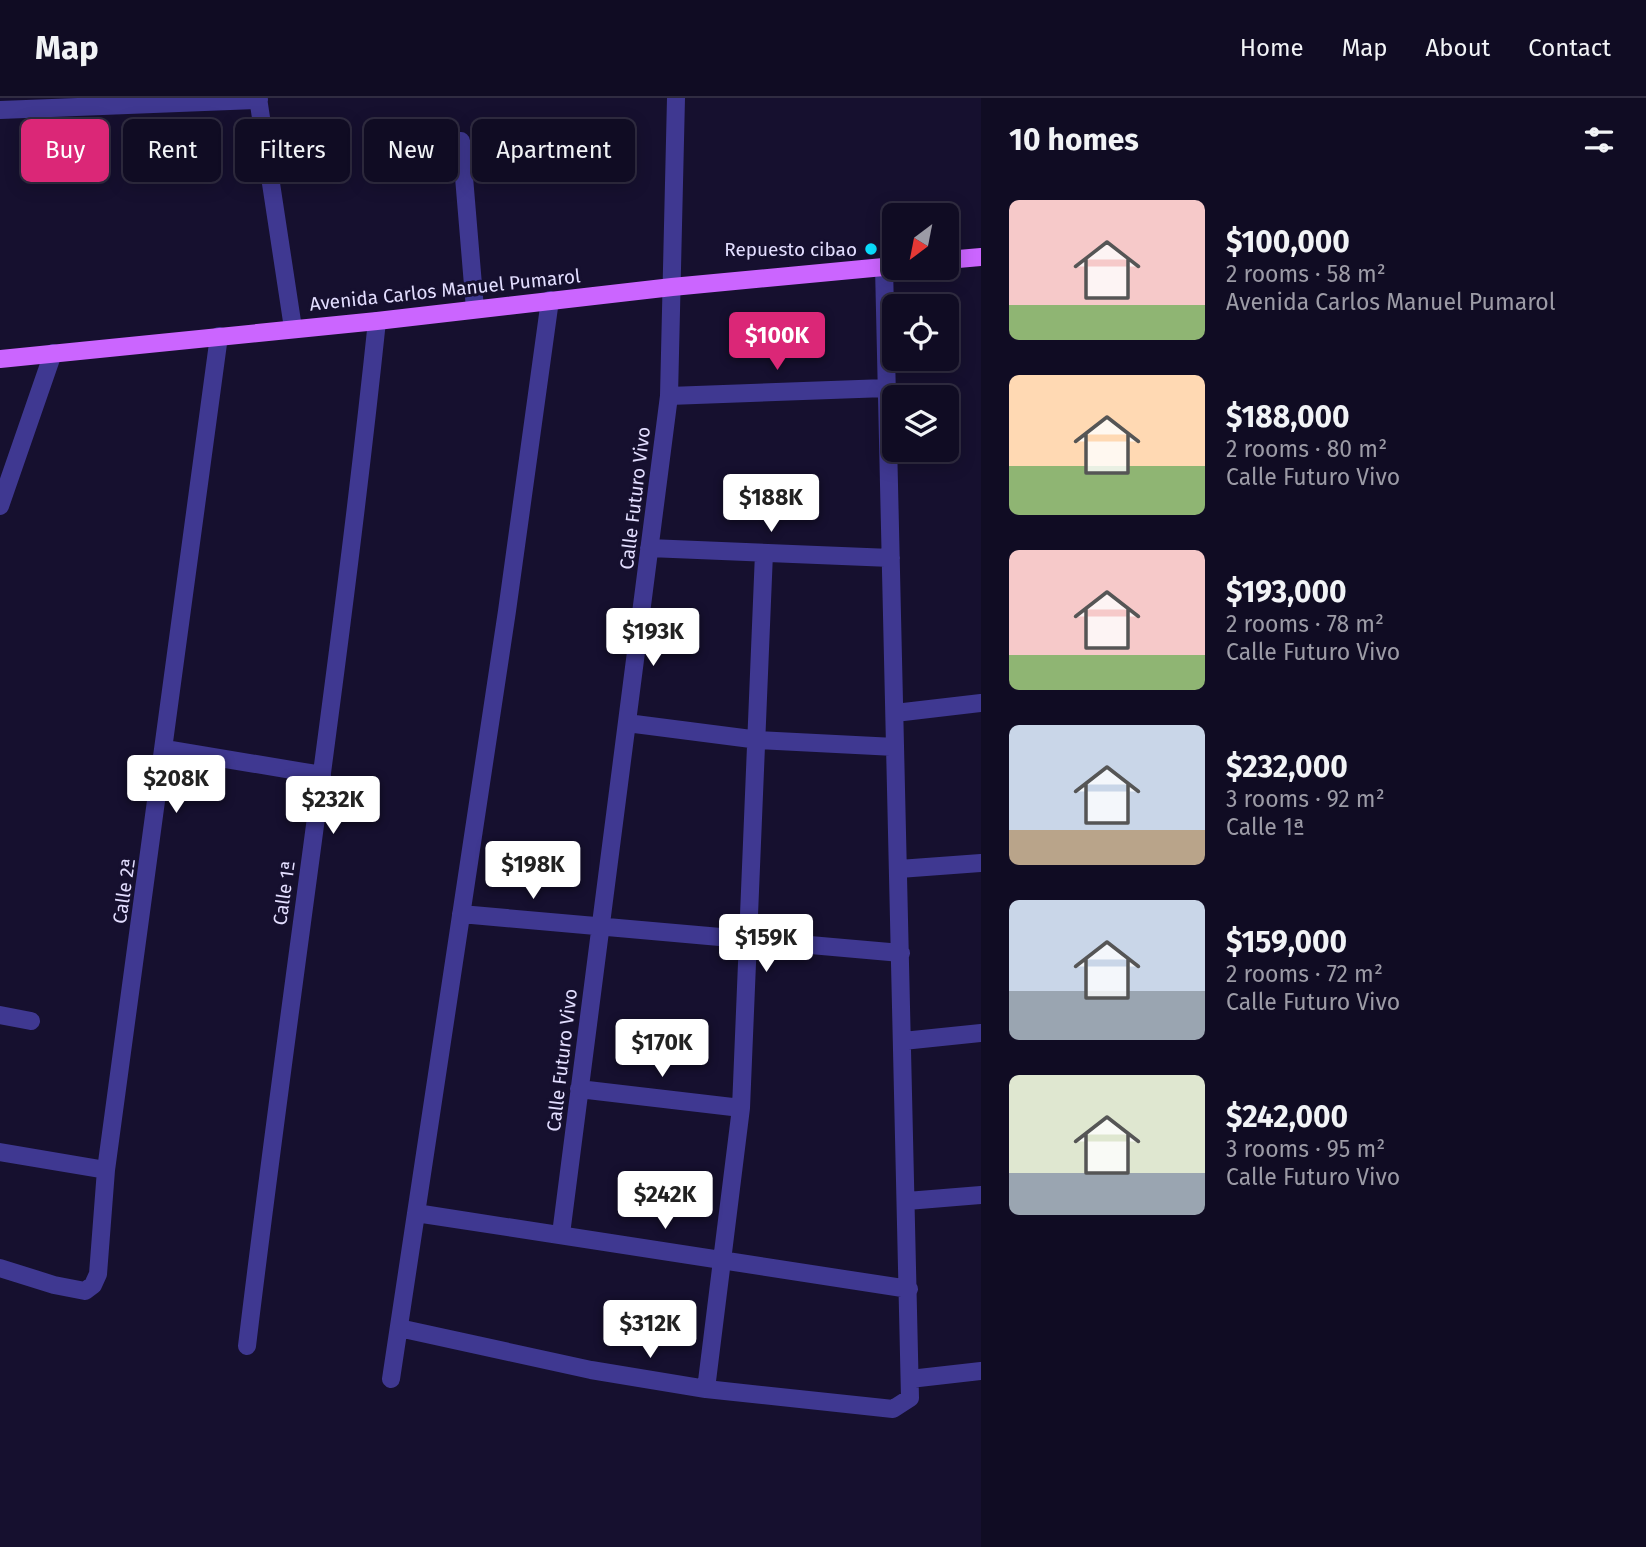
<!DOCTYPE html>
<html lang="en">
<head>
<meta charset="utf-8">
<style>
  body { margin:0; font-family:"Fira Sans",sans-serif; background:#19152b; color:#f1f3f6; height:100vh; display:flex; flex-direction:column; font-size:26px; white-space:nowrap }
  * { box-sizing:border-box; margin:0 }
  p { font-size:23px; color:#9c9ba6 }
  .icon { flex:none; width:38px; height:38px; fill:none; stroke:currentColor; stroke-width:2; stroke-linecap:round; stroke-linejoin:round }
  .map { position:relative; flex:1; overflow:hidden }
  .side { display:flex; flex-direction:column; background:#100c23; width:665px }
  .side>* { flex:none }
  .top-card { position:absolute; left:21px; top:21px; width:665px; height:63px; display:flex; gap:14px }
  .needle { width:46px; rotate:212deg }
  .buttons { position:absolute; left:882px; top:105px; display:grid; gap:14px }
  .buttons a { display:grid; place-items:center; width:77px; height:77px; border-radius:10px; background:#100c23; box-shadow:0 4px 18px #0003,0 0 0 2px #302c41; font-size:35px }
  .price { position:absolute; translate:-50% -60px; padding:0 16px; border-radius:7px; background:#fff; color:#222; font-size:23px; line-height:46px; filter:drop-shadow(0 2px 4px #0008) }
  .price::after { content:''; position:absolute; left:50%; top:42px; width:21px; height:16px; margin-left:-10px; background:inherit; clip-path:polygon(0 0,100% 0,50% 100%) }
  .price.on { background:#db2777; color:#fff }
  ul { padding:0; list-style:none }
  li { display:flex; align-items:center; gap:21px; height:175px; padding:0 28px }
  li span { display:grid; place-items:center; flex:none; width:196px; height:140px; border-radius:10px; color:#555 }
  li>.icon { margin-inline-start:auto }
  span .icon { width:84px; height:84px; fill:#fffc; stroke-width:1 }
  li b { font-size:30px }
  h2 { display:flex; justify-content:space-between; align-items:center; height:84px; padding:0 28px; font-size:30px }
  .pill { padding:0 24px; border-radius:10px; background:#100c23; box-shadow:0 4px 18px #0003,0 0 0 2px #302c41; font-size:24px; line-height:63px }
  .pill.on { background:#db2777; color:#fff }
  header { display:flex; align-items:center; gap:42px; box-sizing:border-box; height:98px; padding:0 35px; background:#100c23; border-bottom:2px solid #302c41 }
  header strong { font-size:33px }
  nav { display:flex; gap:38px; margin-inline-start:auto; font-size:24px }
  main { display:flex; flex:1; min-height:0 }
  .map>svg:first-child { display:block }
</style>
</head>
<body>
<header>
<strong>Map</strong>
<nav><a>Home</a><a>Map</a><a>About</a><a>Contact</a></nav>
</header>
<main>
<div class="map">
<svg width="981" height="1449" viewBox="0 0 981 1449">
  <rect width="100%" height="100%" fill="#16102f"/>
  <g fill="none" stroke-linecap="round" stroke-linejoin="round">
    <path stroke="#3f3891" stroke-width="18" d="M258,0L293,230
      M0,12L259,2
      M461,43L475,211
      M669,298L886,290
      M0,408L53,255
      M649,450L891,460
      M895,615L981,605
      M627,625L759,642L895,649
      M165,651L322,677
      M899,771L981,765
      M461,816L901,855
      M0,917L31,923
      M903,943L981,935
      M579,991L741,1010
      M0,1054L106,1072
      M907,1103L981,1097
      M416,1115L909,1191
      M561,1136L669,298L676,0
      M0,1170L54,1187L85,1193L93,1187L98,1176L106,1072L219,238
      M399,1230L591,1272L706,1291L893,1311L910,1300L884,169
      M247,1248C288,906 341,566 377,223
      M391,1281L507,513L550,202
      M910,1281L981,1273
      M706,1291L741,1010L764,455"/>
    <path stroke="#cb65ff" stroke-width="18" d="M947,162L981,159
      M0,261L377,223L672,189L894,168"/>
  </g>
  <circle fill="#0adeff" stroke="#16102f" stroke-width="2.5" cx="871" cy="151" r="7"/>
  <g text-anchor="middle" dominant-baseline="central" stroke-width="6" stroke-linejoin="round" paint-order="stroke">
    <g font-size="19" fill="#e3deff" stroke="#16102f" text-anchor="end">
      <text x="857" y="151">Repuesto cibao</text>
    </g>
    <g font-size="19" fill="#e3deff" stroke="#16102f">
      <text transform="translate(445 192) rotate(-6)">Avenida Carlos Manuel Pumarol</text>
      <text transform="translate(635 400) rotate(-83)">Calle Futuro Vivo</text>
      <text transform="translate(124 793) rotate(-82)">Calle 2ª</text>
      <text transform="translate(284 795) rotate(-82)">Calle 1ª</text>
      <text transform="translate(562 962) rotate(-83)">Calle Futuro Vivo</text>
    </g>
  </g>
</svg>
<div class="buttons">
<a><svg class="needle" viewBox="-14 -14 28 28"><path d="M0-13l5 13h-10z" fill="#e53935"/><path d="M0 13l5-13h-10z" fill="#9c9ba6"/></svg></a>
<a><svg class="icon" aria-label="locate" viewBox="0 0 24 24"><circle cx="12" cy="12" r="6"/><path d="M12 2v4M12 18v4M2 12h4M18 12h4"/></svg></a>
<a><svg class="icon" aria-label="layers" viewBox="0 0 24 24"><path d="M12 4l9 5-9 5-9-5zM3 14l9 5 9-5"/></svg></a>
</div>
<b class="price on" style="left:777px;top:274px">$100K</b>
<b class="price" style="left:771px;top:436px">$188K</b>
<b class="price" style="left:653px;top:570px">$193K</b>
<b class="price" style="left:176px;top:717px">$208K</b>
<b class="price" style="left:333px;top:738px">$232K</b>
<b class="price" style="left:533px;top:803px">$198K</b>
<b class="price" style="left:766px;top:876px">$159K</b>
<b class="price" style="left:662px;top:981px">$170K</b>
<b class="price" style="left:665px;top:1133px">$242K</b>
<b class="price" style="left:650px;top:1262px">$312K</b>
<div class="top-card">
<a class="pill on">Buy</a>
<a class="pill">Rent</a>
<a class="pill">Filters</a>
<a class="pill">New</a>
<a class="pill">Apartment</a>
</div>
</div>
<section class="side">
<h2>10 homes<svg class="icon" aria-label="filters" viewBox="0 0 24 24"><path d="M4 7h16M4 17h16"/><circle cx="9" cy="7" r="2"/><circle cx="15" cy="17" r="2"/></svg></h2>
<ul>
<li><span style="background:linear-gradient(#f6c9c9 75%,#8fb573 0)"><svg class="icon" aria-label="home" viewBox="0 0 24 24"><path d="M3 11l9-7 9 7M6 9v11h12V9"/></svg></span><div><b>$100,000</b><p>2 rooms · 58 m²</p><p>Avenida Carlos Manuel Pumarol</p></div></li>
<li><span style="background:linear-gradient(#ffd9b3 65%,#8fb573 0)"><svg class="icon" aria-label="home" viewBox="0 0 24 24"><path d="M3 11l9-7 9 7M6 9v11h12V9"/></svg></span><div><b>$188,000</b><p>2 rooms · 80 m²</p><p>Calle Futuro Vivo</p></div></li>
<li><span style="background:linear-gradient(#f6c9c9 75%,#8fb573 0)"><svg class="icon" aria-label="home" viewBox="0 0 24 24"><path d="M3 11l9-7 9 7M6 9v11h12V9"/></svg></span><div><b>$193,000</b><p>2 rooms · 78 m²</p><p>Calle Futuro Vivo</p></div></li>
<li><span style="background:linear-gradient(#c9d6e8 75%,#b9a48a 0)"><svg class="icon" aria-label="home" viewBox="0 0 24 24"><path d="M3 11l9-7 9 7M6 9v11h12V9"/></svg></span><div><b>$232,000</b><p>3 rooms · 92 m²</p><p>Calle 1ª</p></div></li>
<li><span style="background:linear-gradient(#c9d6e8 65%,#9aa5b1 0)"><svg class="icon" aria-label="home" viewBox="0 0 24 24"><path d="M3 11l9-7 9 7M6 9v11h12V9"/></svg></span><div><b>$159,000</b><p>2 rooms · 72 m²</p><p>Calle Futuro Vivo</p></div></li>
<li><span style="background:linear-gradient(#dfe7d0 70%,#9aa5b1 0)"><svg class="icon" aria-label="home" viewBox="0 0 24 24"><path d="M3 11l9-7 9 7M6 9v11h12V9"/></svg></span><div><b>$242,000</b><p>3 rooms · 95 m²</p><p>Calle Futuro Vivo</p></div></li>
</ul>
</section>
</main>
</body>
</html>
